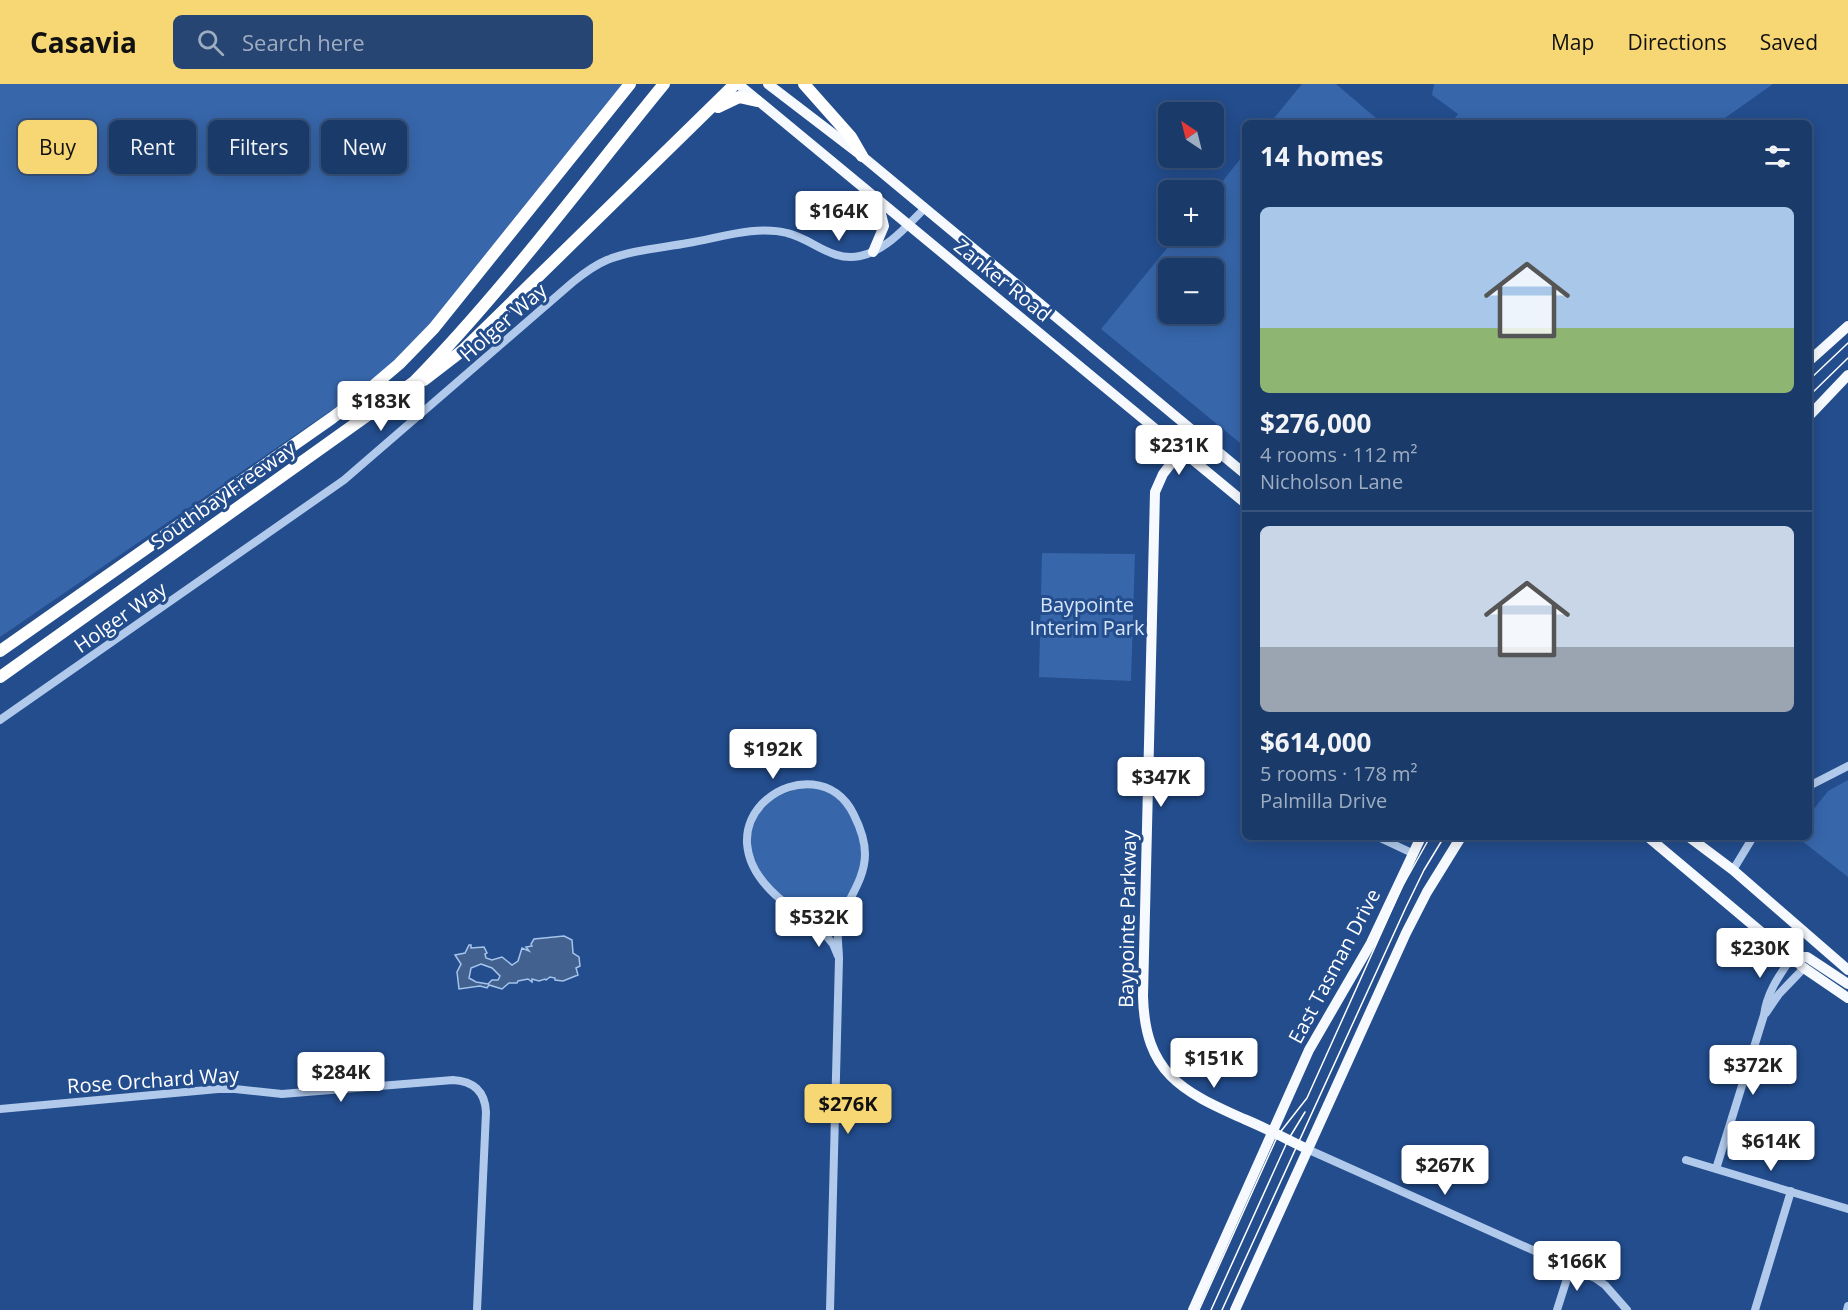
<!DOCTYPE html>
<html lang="en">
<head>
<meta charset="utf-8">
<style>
  body { margin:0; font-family:"Open Sans",sans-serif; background:#274572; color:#f1f3f6; height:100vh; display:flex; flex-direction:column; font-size:22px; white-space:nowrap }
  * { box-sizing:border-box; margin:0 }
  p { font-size:20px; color:#9fadc1 }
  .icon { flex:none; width:33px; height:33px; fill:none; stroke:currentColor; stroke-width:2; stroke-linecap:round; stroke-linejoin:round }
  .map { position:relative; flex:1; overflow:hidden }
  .drawer { position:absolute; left:1242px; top:36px; width:570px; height:720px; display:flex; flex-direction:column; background:#1a3a6a; border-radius:9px; box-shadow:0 3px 15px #0003,0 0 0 2px #38547e }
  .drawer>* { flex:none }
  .top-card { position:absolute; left:18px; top:36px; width:570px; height:54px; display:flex; gap:12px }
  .needle { width:39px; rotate:325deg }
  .fabs { position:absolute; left:1158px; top:18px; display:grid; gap:12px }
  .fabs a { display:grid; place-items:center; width:66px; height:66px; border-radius:9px; background:#1a3a6a; box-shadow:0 3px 15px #0003,0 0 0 2px #38547e; font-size:30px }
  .price { position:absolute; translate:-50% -51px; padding:0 14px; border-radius:6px; background:#fff; color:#222; font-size:20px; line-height:39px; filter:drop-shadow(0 2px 3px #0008) }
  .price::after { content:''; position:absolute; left:50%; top:36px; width:18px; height:14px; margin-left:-9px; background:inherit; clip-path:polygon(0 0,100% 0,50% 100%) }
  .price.selected { background:#f7d674; color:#111 }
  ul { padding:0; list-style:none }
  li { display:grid; align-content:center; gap:12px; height:318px; padding:0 18px }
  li+li { border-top:2px solid #38547e }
  li span { display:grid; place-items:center; height:186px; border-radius:9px; color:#555 }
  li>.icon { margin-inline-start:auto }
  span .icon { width:108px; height:108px; fill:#fffc; stroke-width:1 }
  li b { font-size:26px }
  h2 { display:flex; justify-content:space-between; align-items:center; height:72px; padding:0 18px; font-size:26px }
  .tag { padding:0 21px; border-radius:9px; background:#1a3a6a; box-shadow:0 3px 15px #0003,0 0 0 2px #38547e; font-size:21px; line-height:54px }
  .tag.selected { background:#f7d674; color:#111 }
  header { display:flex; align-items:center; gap:36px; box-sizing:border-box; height:84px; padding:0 30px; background:#f7d674; color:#111 }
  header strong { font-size:28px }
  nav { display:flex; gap:33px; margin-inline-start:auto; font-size:21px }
  .search { width:420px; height:54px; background:#274572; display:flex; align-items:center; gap:15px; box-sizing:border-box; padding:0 21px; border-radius:9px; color:#9fadc1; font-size:22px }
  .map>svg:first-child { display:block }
</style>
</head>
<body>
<header>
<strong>Casavia</strong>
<div class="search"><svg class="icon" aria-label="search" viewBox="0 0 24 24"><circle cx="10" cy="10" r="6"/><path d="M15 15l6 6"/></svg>Search here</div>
<nav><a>Map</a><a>Directions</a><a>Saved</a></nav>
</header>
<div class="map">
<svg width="1848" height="1226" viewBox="0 0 1848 1226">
  <rect width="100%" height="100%" fill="#234d8d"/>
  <path fill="#3766aa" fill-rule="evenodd" d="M0,0H628L399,280L0,553Z
    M1302,0H1336L1376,34L1372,39H1270Z
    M1434,0H1773L1718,39H1451L1458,30L1432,11Z
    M1245,69V363L1101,245L1177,152H1214V108ZM1214,184V230H1168V184Z
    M1042,469L1135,470L1131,597L1039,593Z
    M1848,696V793L1797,753H1809V731L1828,707Z
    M799,704C806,704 816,702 822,705C846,715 865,746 862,773C859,795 846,817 837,838L826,841L810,834L781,813L762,792L751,769V756L753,737L773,714Z"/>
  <path fill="#43618f" stroke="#a5c4ec" stroke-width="1.5" fill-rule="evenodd" d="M564,852L572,856L573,869L579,873L580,882L576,884L578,891L563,897L555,896V894L550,893L546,896L545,895L539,897L532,895V898L528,895L518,897L517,899H509L502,905L489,901L487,904L480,902L459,905L457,888L461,880L455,871L465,869L469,861H471V864L484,863L487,869L485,870L486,874L492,876L502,873L512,881L518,877L522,864L529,867L526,863L532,862L531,860L534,855ZM481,880L492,884L500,892L498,896H492L488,900L476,898L469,894L471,884Z"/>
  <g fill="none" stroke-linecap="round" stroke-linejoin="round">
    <path stroke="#b1c9eb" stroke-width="8" d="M0,636L344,396L573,198C584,189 595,181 607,176C632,166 661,164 688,159C719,154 756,141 787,149C813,155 831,178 860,172C886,167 907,142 925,124
      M1809,702L1848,682
      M1378,753L1412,769
      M1733,786L1753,753
      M818,842L833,860L838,872
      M1766,929L1779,910L1804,884
      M0,1025L218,1005H235L282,1010L453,996C473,997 485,1007 486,1028L477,1226
      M1307,1065L1595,1194L1605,1201L1627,1226
      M1686,1076L1848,1125
      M1716,1085L1764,931C1767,908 1779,892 1792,873
      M830,1226L839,875C839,864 836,849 839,839C847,816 865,796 865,770C865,757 860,743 854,731C817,653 681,738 786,820C802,833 817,848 839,840
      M1557,1226L1571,1182
      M1755,1226L1791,1107
      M1847,1226L1848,1222"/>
    <path stroke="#f6f9fe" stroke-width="10" d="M738,0L1245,419
      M768,0L862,72L1245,390
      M873,168L884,142L877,114
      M1809,277L1848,242
      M1809,332L1848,291
      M1195,348L1163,390L1155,408L1143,912C1145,989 1181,1007 1244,1035C1266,1044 1286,1055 1307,1065
      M1648,753L1804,884L1848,914
      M1689,753L1733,786L1848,886
      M1792,873H1807L1848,900
      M1193,1226L1309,966L1371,859L1421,753
      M1235,1226L1406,849L1427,808L1461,753"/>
    <path stroke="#fff" stroke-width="12" d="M804,0L851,53L862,72
      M718,23L739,13L757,17
      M424,296L463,266L735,0
      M0,567L332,334L365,309L399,280L434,244L630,0
      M0,593L414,298C504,206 582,100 664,0"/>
    <path stroke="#fff" stroke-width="1.5" d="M1809,296L1848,259
      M1809,312L1848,274
      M1199,1226L1278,1051L1307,1014L1402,803L1430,753
      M1211,1226L1288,1056L1305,1028
      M1222,1226L1406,823L1424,786L1444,753"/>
  </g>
  <g text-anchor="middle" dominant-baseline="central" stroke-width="6" stroke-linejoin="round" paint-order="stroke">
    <g font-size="20" fill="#fff" stroke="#234d8d">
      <text transform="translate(1003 196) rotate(39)">Zanker Road</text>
      <text transform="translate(503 238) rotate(-41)">Holger Way</text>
      <text transform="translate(223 411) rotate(-35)">Southbay Freeway</text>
      <text transform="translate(120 533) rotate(-35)">Holger Way</text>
      <text transform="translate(1127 835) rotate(-89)">Baypointe Parkway</text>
      <text transform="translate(1334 882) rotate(-62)">East Tasman Drive</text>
      <text transform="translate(153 996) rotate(-4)">Rose Orchard Way</text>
    </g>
    <g font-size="20" fill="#d6e4f8" stroke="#234d8d">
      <text x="1087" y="520">Baypointe<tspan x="1087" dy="23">Interim Park</tspan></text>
    </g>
  </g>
</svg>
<div class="fabs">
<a><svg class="needle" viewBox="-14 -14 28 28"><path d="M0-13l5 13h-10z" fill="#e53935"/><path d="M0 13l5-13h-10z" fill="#9fadc1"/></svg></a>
<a>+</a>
<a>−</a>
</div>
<b class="price" style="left:839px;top:158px">$164K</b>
<b class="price" style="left:381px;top:348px">$183K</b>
<b class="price" style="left:1179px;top:392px">$231K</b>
<b class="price" style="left:773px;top:696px">$192K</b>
<b class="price" style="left:1161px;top:724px">$347K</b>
<b class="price" style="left:819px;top:864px">$532K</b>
<b class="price" style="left:1760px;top:895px">$230K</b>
<b class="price" style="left:1214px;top:1005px">$151K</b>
<b class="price" style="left:1753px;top:1012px">$372K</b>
<b class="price" style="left:341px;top:1019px">$284K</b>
<b class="price selected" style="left:848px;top:1051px">$276K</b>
<b class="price" style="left:1771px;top:1088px">$614K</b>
<b class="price" style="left:1445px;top:1112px">$267K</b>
<b class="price" style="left:1577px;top:1208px">$166K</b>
<div class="top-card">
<a class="tag selected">Buy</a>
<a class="tag">Rent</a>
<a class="tag">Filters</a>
<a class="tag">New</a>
</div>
<section class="drawer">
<h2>14 homes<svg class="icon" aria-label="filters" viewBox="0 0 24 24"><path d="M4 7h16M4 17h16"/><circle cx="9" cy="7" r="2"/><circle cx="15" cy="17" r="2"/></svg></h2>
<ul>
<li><span style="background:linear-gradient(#a9c7e8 65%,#8fb573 0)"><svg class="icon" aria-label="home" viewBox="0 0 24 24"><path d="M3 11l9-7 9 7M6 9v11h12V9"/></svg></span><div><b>$276,000</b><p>4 rooms · 112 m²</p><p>Nicholson Lane</p></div></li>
<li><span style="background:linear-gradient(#c9d6e8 65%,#9aa5b1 0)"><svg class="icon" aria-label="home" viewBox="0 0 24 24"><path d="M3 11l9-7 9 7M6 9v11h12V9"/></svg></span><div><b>$614,000</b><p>5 rooms · 178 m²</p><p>Palmilla Drive</p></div></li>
</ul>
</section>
</div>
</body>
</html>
